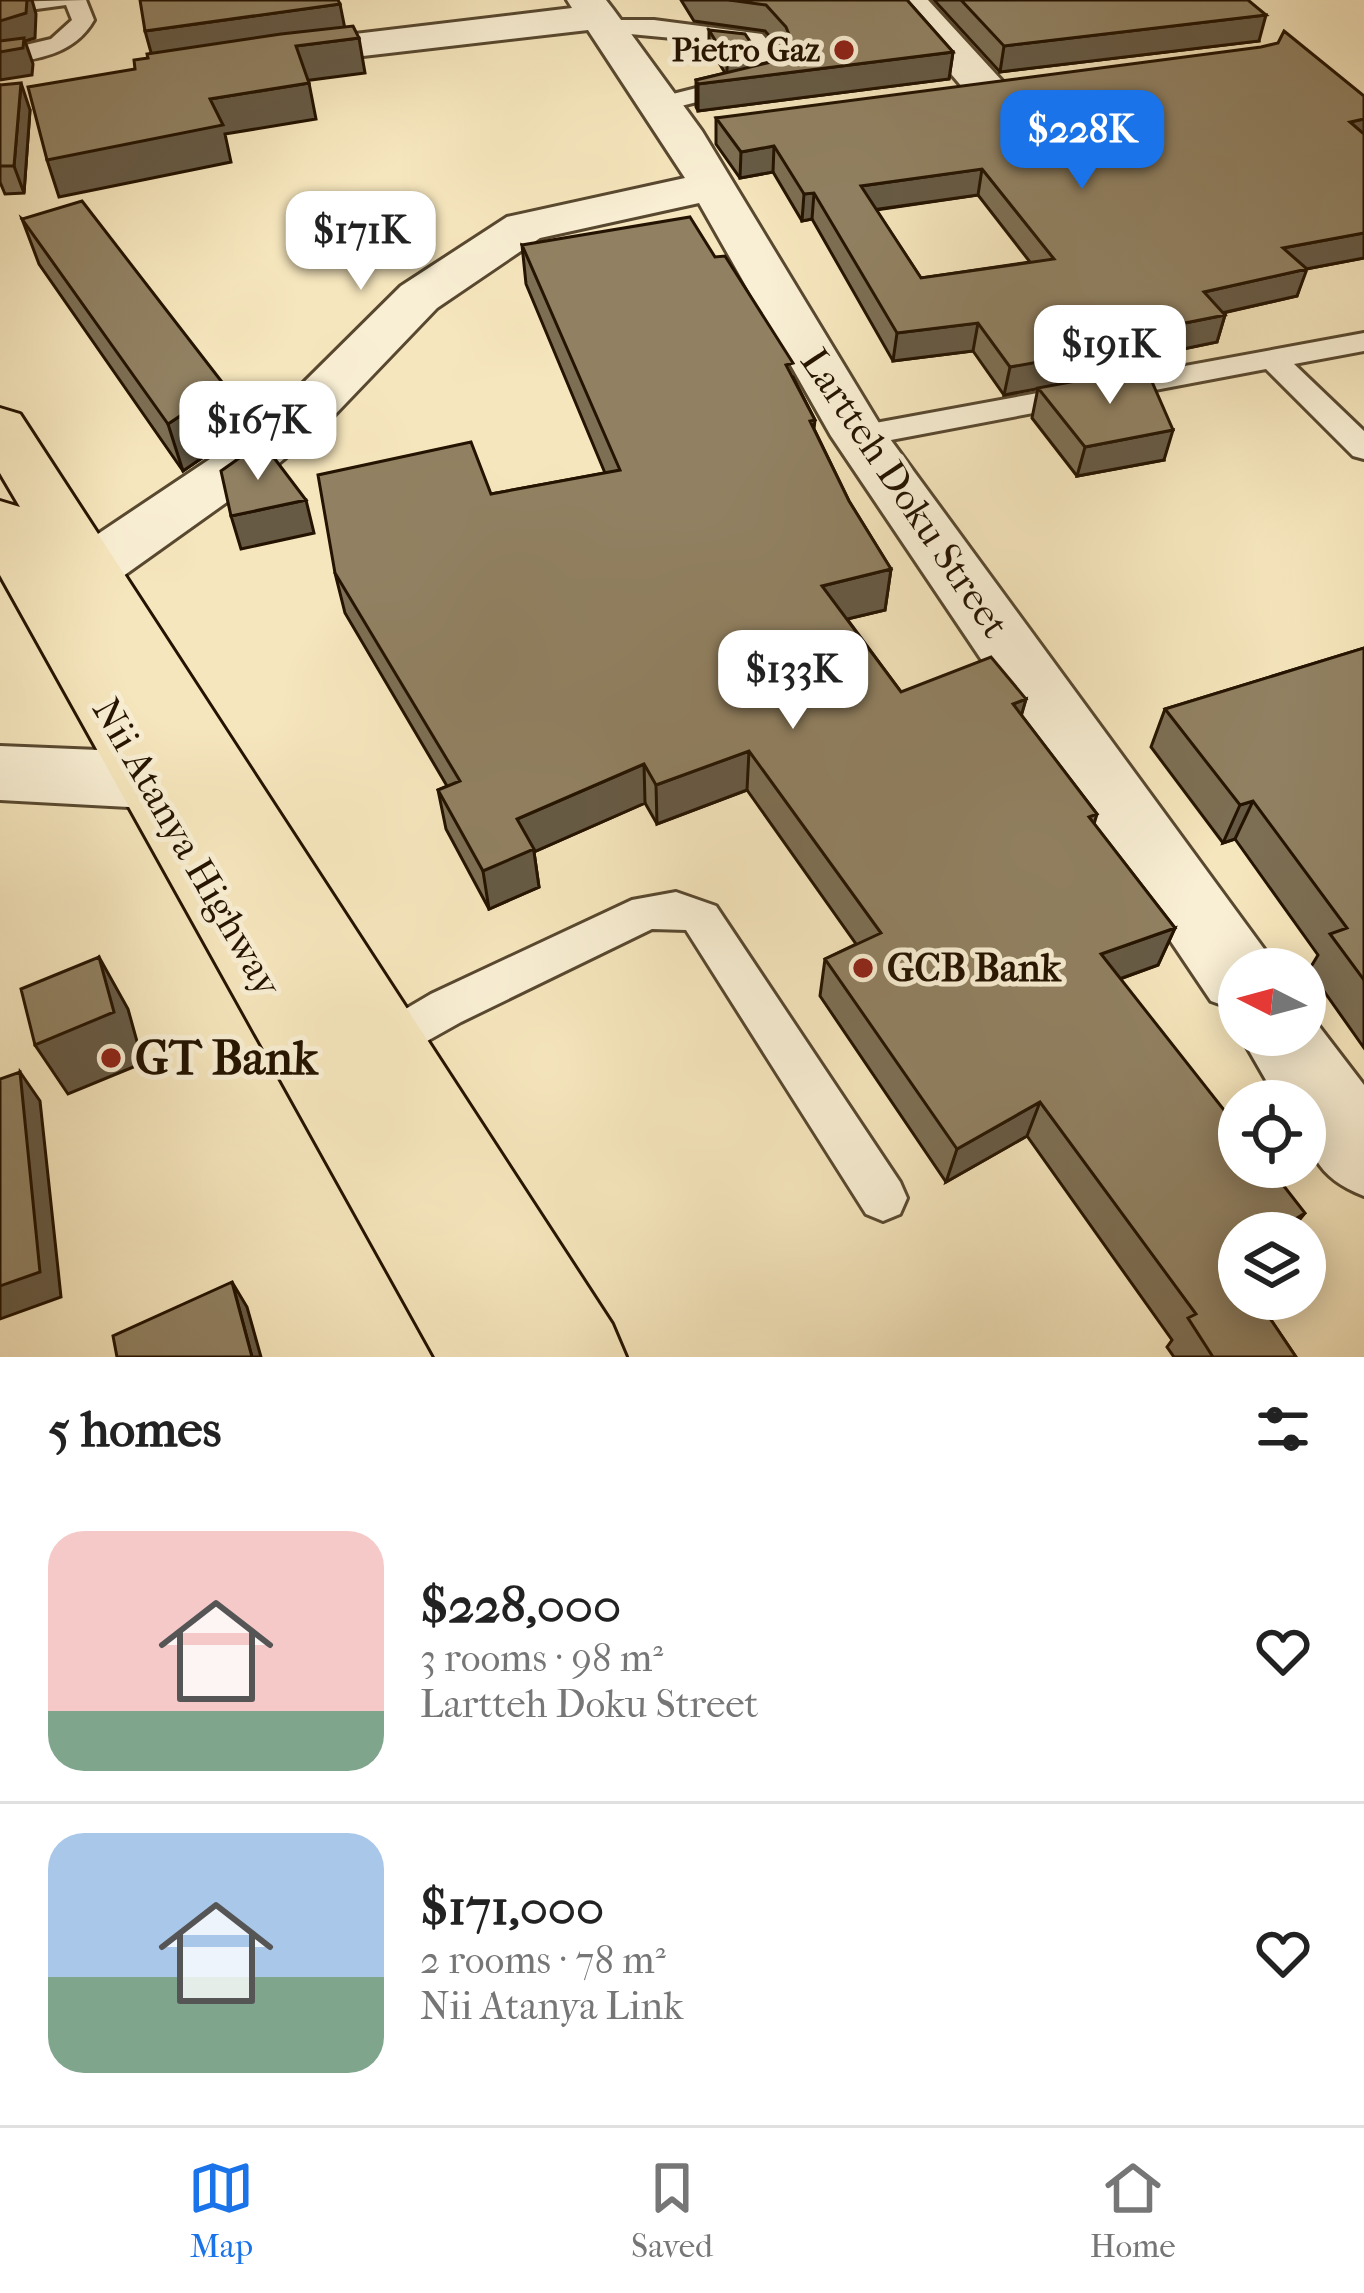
<!DOCTYPE html>
<html lang="en">
<head>
<meta charset="utf-8">
<style>
  body { margin:0; font-family:"IM FELL French Canon",serif; background:#f6f6f6; color:#222; height:100vh; display:flex; flex-direction:column; font-size:45px; white-space:nowrap }
  * { box-sizing:border-box; margin:0 }
  p { font-size:39px; color:#767676 }
  .icon { flex:none; width:66px; height:66px; fill:none; stroke:currentColor; stroke-width:2; stroke-linecap:round; stroke-linejoin:round }
  .map { position:relative; height:1357px; overflow:hidden }
  .side { display:flex; flex-direction:column; background:#fff; flex:1 }
  .side>* { flex:none }
  .needle { width:78px; rotate:276deg }
  .tools { position:absolute; left:1218px; top:948px; display:grid; gap:24px }
  .tools a { display:grid; place-items:center; width:108px; height:108px; border-radius:50%; background:#fff; box-shadow:0 6px 30px #0003; font-size:60px }
  .price { position:absolute; translate:-50% -102px; padding:0 27px; border-radius:24px; background:#fff; color:#222; font-size:39px; line-height:78px; filter:drop-shadow(0 3px 6px #0008) }
  .price::after { content:''; position:absolute; left:50%; top:72px; width:36px; height:27px; margin-left:-18px; background:inherit; clip-path:polygon(0 0,100% 0,50% 100%) }
  .price.current { background:#1a73e8; color:#fff }
  ul { padding:0; list-style:none }
  li { display:flex; align-items:center; gap:36px; height:300px; padding:0 48px }
  li+li { border-top:3px solid #e0e0e0 }
  li span { display:grid; place-items:center; flex:none; width:336px; height:240px; border-radius:36px; color:#555 }
  li>.icon { margin-inline-start:auto }
  span .icon { width:144px; height:144px; fill:#fffc; stroke-width:1 }
  li b { font-size:51px }
  h2 { display:flex; justify-content:space-between; align-items:center; height:144px; padding:0 48px; font-size:51px }
  .tab-bar { display:flex; justify-content:space-around; align-items:center; height:168px; border-top:3px solid #e0e0e0; background:#fff; font-size:33px; color:#767676 }
  .tab-bar a { display:grid; justify-items:center; gap:6px }
  .tab-bar .current { color:#1a73e8 }
  .map>svg:first-child { display:block }
</style>
</head>
<body>
<div class="map">
<svg width="1364" height="1357" viewBox="0 0 1364 1357">
  <rect width="100%" height="100%" fill="#f6e6bd"/>
  <filter id="stains"><feTurbulence type="fractalNoise" baseFrequency=".00167" numOctaves="4"/><feColorMatrix values="0 0 0 0 .2 0 0 0 0 .09 0 0 0 0 .02 0 0 0 .5 -.17"/></filter>
  <radialGradient id="worn" r=".72"><stop offset=".6" stop-color="#630" stop-opacity="0"/><stop offset="1" stop-color="#630" stop-opacity=".3"/></radialGradient>
  <g fill="none" stroke-linecap="round" stroke-linejoin="round">
    <g stroke="#58482f" stroke-width="6">
      <path id="service" d="M86,0L94,20C74,55 37,59 0,65V51L51,39L72,20L66,5L0,14V2Z
        M606,20H654L762,34L781,56L788,75L785,80L669,109H653V99L764,71L747,45L598,31L595,26Z
        M1364,333V351L1294,364L1364,431V459L1353,456L1266,369L859,446L844,436L859,426Z
        M676,892L716,906L900,1182L907,1198L900,1214L883,1221L866,1214L686,930L652,929L461,1022L386,1064L370,1058L364,1044L370,1030L431,994L632,900Z"/>
    </g>
    <g stroke="#58482f" stroke-width="6">
      <path id="minor" d="M567,0H606L613,9L702,131L882,428L1267,953L1274,969H1239V1011L1211,1001L831,436L699,203L540,238L437,308L323,427L262,477L112,584L90,590L68,584L59,569L68,554L222,451L283,403L401,286L507,217L685,178L588,30L268,67L254,64L248,55L254,46L572,8Z
        M888,0H928L1005,84L1011,93L1005,102L990,106L975,102Z
        M0,746L147,752L172,760L182,780L172,800L147,808L0,800Z
        M1305,1008L1364,1085V1196C1316,1177 1305,1151 1305,1101H1278L1240,1035H1305Z"/>
    </g>
    <g stroke="#241300" stroke-width="6">
      <path id="primary" d="M0,408L20,414L612,1324L626,1357H435L0,575V501L20,507L0,473Z"/>
    </g>
    <use href="#service" fill="#f9efd4" fill-rule="evenodd"/>
    <use href="#minor" fill="#f9efd4" fill-rule="evenodd"/>
    <use href="#primary" fill="#f6e6bd" fill-rule="evenodd"/>
  </g>
  <path fill="#7d6f54" stroke="#241300" stroke-width="3" fill-rule="evenodd" d="M681,0H907L953,52L949,79L698,111L696,107V80L725,73L709,46V30L757,65L786,58L784,53L765,31L694,21Z
    M934,0H1248L1259,41L1000,72Z
    M0,85L30,110L24,193L5,194L0,182Z
    M1364,96V258L1306,269L1297,296L1223,313L1225,315L1217,342L1178,350L1176,356L1128,367L1127,372L1164,460L1077,476L1032,418L1038,388L1004,395L973,351L893,361L812,219L802,221L773,172L740,178L716,144V118ZM978,195L1030,262L921,278L876,210Z
    M22,219L225,386L238,433L183,471L39,264Z
    M522,245L793,377L815,420L814,429L849,501L891,569L885,610L847,619L901,692L1026,699L1021,715L1097,814L1094,824L1175,928L1158,965L1120,979L1238,1271L1296,1357H1174L1167,1347L1172,1340L1027,1136L946,1182L820,996L825,959L856,944L747,790L657,824L645,803L534,852L539,887L489,909L446,829L438,790L447,786L345,613L335,573L491,494L605,473L526,284Z
    M1364,648V1048L1309,970L1318,955L1235,839L1223,843L1151,747L1165,709Z"/>
  <path fill="#665a45" stroke="#241300" stroke-width="3" d="M27,0H32L36,14L35,38L25,41L33,64L32,75L0,80V21Z
    M340,4L345,29L152,56L145,31Z
    M1266,15L1259,41L1000,72L1004,46Z
    M359,38L365,73L303,81L296,46Z
    M757,52V68L727,76V60Z
    M953,52L949,79L698,111V84Z
    M21,83L30,110L24,193L14,166Z
    M309,83L316,119L225,134L231,162L59,197L47,160L210,99Z
    M1364,119V144L1350,122Z
    M774,146L773,172L740,178L741,152Z
    M982,169L978,195L858,212L861,186Z
    M814,193L812,219L802,221L804,194Z
    M1364,233V258L1274,275L1283,248Z
    M1307,269L1297,296L1195,319L1204,292Z
    M1225,315L1217,342L1178,350L1176,356L1128,367L1127,372L1004,395L1010,367L1132,340L1180,324Z
    M978,323L973,351L893,361L897,333Z
    M225,386L238,433L183,471L168,424Z
    M1173,430L1164,460L1077,476L1085,447Z
    M306,500L314,533L241,549L231,516Z
    M891,569L885,610L818,626L822,586Z
    M1026,699L1015,738L1013,704Z
    M749,751L747,790L657,824L656,785Z
    M644,764L645,803L534,852L539,887L489,909L483,871L517,819Z
    M1253,801L1235,839L1223,843L1240,805Z
    M1175,928L1158,965L1086,991L1101,954Z
    M99,957L128,1009L143,1063L68,1094L35,1045Z
    M20,1072L40,1101L61,1297L0,1319V1286Z
    M1040,1102L1027,1136L946,1182L957,1149Z
    M1305,1213L1289,1233H1273Z
    M1239,1254V1270L1208,1289L1230,1259Z
    M232,1282L247,1307L261,1357H252Z"/>
  <path fill="#918162" stroke="#241300" stroke-width="3" fill-rule="evenodd" d="M0,0H27L26,13L0,21Z
    M140,0H338L340,4L145,31Z
    M729,0H907L953,52L698,84L696,80L788,58L794,47L786,27L766,5Z
    M961,0H1248L1266,15L1004,46Z
    M353,26L359,38L296,46L309,83L210,99L223,125L47,160L28,87L135,69L134,60L148,58L147,54L281,34Z
    M709,30L745,34L757,52L727,60Z
    M1284,31L1364,96V119L1350,122L1364,134V233L1283,248L1307,269L1204,292L1225,315L1180,324L1184,329L1132,340L1134,345L1010,367L978,323L897,333L814,193L804,194L774,146L741,152L716,118L1261,47L1278,43ZM982,169L1054,259L921,278L861,186Z
    M24,38L23,48L0,52V41Z
    M21,83L14,166H0V85Z
    M82,201L225,386L168,424L22,219Z
    M690,217L715,257L725,256L793,363L786,365L815,420L810,421L849,501L891,569L822,586L901,692L991,657L1026,699L1013,704L1097,814L1089,817L1175,928L1101,954L1239,1129V1167H1269L1305,1213L1273,1233H1239V1254L1230,1259L1239,1272V1299H1257L1296,1357H1213L1188,1318L1196,1314L1040,1102L957,1149L825,959L881,933L749,751L656,785L644,764L517,819L534,849L483,871L438,790L460,781L335,573L318,475L471,442L491,494L620,470L522,245Z
    M1146,368L1173,430L1085,447L1038,388Z
    M262,442L306,500L231,516L221,471Z
    M1364,648V980L1330,934L1347,928L1253,801L1240,805L1165,709Z
    M99,957L114,1012L35,1045L21,989Z
    M20,1072L40,1272L0,1286V1079Z
    M232,1282L252,1357H117L113,1336Z"/>
  <g fill="#8f2418" stroke="#f9efd4" stroke-width="4.5">
    <circle cx="844" cy="50" r="12"/>
    <circle cx="863" cy="968" r="12"/>
    <circle cx="111" cy="1058" r="12"/>
  </g>
  <g text-anchor="middle" dominant-baseline="central" stroke-width="10" stroke-linejoin="round" paint-order="stroke">
    <g font-size="33" font-weight="bold" fill="#241300" stroke="#f9efd4" text-anchor="end">
      <text x="820" y="50">Pietro Gaz</text>
    </g>
    <g font-size="39" fill="#241300" stroke="#f9efd4">
      <text transform="translate(905 493) rotate(56)">Lartteh Doku Street</text>
      <text transform="translate(187 847) rotate(60)">Nii Atanya Highway</text>
    </g>
    <g font-size="39" font-weight="bold" fill="#241300" stroke="#f9efd4" text-anchor="start">
      <text x="887" y="968">GCB Bank</text>
    </g>
    <g font-size="48" font-weight="bold" fill="#241300" stroke="#f9efd4" text-anchor="start">
      <text x="135" y="1058">GT Bank</text>
    </g>
  </g>
  <rect width="100%" height="100%" filter="url(#stains)"/>
  <rect width="100%" height="100%" fill="url(#worn)"/>
</svg>
<div class="tools">
<a><svg class="needle" viewBox="-14 -14 28 28"><path d="M0-13l5 13h-10z" fill="#e53935"/><path d="M0 13l5-13h-10z" fill="#767676"/></svg></a>
<a><svg class="icon" aria-label="locate" viewBox="0 0 24 24"><circle cx="12" cy="12" r="6"/><path d="M12 2v4M12 18v4M2 12h4M18 12h4"/></svg></a>
<a><svg class="icon" aria-label="layers" viewBox="0 0 24 24"><path d="M12 4l9 5-9 5-9-5zM3 14l9 5 9-5"/></svg></a>
</div>
<b class="price current" style="left:1082px;top:192px">$228K</b>
<b class="price" style="left:361px;top:293px">$171K</b>
<b class="price" style="left:1110px;top:407px">$191K</b>
<b class="price" style="left:258px;top:483px">$167K</b>
<b class="price" style="left:793px;top:732px">$133K</b>
</div>
<section class="side">
<h2>5 homes<svg class="icon" aria-label="filters" viewBox="0 0 24 24"><path d="M4 7h16M4 17h16"/><circle cx="9" cy="7" r="2"/><circle cx="15" cy="17" r="2"/></svg></h2>
<ul>
<li><span style="background:linear-gradient(#f6c9c9 75%,#7fa58c 0)"><svg class="icon" aria-label="home" viewBox="0 0 24 24"><path d="M3 11l9-7 9 7M6 9v11h12V9"/></svg></span><div><b>$228,000</b><p>3 rooms · 98 m²</p><p>Lartteh Doku Street</p></div><svg class="icon" aria-label="heart" viewBox="0 0 24 24"><path d="M12 20l-8-8c-3-5 5-10 8-4 3-6 11-1 8 4z"/></svg></li>
<li><span style="background:linear-gradient(#a9c7e8 60%,#7fa58c 0)"><svg class="icon" aria-label="home" viewBox="0 0 24 24"><path d="M3 11l9-7 9 7M6 9v11h12V9"/></svg></span><div><b>$171,000</b><p>2 rooms · 78 m²</p><p>Nii Atanya Link</p></div><svg class="icon" aria-label="heart" viewBox="0 0 24 24"><path d="M12 20l-8-8c-3-5 5-10 8-4 3-6 11-1 8 4z"/></svg></li>
</ul>
</section>
<nav class="tab-bar">
<a class="current"><svg class="icon" aria-label="map" viewBox="0 0 24 24"><path d="M3 6l6-2 6 2 6-2v14l-6 2-6-2-6 2zM9 4v14M15 6v14"/></svg>Map</a>
<a><svg class="icon" aria-label="saved" viewBox="0 0 24 24"><path d="M7 4h10v16l-5-4-5 4z"/></svg>Saved</a>
<a><svg class="icon" aria-label="home" viewBox="0 0 24 24"><path d="M3 11l9-7 9 7M6 9v11h12V9"/></svg>Home</a>
</nav>
</body>
</html>
